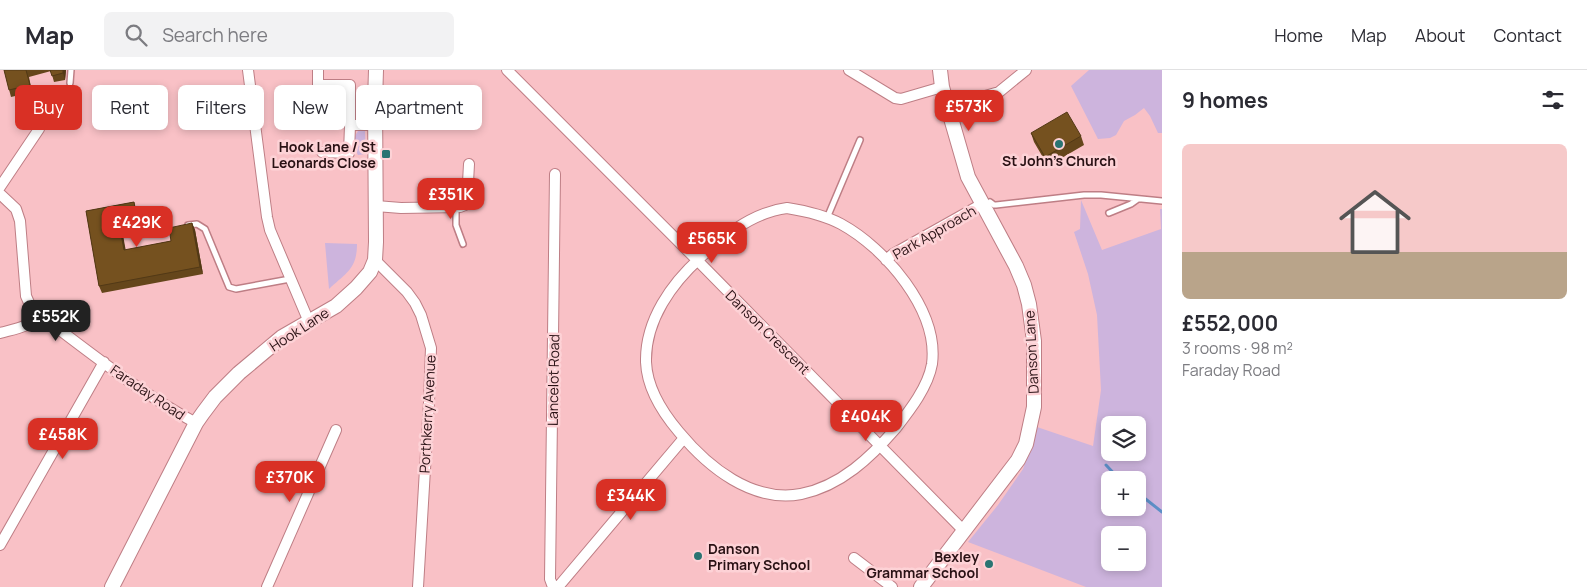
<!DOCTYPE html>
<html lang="en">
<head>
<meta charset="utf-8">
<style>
  body { margin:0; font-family:Manrope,sans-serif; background:#f2f2f3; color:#2b2b33; height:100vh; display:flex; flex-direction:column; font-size:19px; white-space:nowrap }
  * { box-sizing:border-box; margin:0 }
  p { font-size:16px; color:#7c7c81 }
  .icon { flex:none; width:28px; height:28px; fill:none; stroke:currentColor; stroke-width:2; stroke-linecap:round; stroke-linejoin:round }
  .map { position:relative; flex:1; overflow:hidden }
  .drawer { display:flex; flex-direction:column; background:#fff; width:425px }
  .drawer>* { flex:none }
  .hud { position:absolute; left:15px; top:15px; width:475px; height:45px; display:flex; gap:10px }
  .controls { position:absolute; left:1101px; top:346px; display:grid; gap:10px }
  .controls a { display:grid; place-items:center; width:45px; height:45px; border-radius:8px; background:#fff; box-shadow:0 2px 8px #0003; font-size:25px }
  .price { position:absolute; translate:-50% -42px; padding:0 11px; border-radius:10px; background:#d93025; color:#fff; font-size:16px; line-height:32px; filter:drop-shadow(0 1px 2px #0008) }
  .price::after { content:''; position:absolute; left:50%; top:30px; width:15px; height:11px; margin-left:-8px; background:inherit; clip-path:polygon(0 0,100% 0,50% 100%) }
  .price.current { background:#222; color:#fff }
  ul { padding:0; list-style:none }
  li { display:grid; align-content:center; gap:10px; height:265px; padding:0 20px }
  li+li { border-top:1px solid #e1e1e2 }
  li span { display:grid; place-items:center; height:155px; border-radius:8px; color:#555 }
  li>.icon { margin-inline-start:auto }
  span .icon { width:90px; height:90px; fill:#fffc; stroke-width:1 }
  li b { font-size:21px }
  h2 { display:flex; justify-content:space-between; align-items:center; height:60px; padding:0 20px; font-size:21px }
  .pill { padding:0 18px; border-radius:8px; background:#fff; box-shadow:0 2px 8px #0003; font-size:18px; line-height:45px }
  .pill.current { background:#d93025; color:#fff }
  header { display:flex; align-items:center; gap:30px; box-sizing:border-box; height:70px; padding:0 25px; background:#fff; border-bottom:1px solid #e1e1e2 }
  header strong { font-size:24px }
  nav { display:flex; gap:28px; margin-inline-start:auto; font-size:18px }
  .search { width:350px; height:45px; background:#f2f2f3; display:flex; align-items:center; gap:12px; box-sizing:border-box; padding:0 18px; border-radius:8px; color:#7c7c81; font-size:19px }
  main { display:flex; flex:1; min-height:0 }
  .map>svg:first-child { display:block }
</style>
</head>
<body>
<header>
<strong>Map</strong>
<div class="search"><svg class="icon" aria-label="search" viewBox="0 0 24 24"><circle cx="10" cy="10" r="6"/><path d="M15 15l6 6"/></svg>Search here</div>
<nav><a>Home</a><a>Map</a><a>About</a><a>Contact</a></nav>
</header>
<main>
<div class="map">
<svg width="1162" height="517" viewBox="0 0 1162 517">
  <rect width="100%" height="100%" fill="#f9c1c6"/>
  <path fill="#cdb4dd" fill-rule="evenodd" d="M1089,0H1162V63H1158L1150,46L1144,38L1135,45L1124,51L1116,65L1110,68L1098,69L1071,16Z
    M358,61H365L366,84L358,85C353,75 352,70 358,61Z
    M1081,130L1102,180L1161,159L1160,139H1162V517H1086L968,472L998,435L1023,399L1037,357L1093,376L1101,320L1097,245L1088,204L1074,162L1080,159ZM1110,355H1138V382H1110ZM1110,410H1138V438H1110ZM1110,465H1138V492H1110Z
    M325,173L357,174C357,199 346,203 329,219Z"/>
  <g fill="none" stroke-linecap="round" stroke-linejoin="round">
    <path stroke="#5d8fc7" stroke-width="3" d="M1106,395L1120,410
      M1138,423L1162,442"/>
    <g stroke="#be7e85" stroke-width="8">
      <path id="lane" d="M70,13L71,0
        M445,19V34
        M375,36L457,33
        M990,132L994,135H996L1084,125H1101L1162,131
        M456,138V155L463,174
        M1109,143L1131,134L1138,129
        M827,148L860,70
        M188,155L197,154L205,159L229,217L236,219L290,209"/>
    </g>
    <g stroke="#be7e85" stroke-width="12">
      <path id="street" d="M248,0L267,147L270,160L309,252
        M318,0V15H350V55H375
        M507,0L697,190L964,461
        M849,0L895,28L901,29L942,17
        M947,37L999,22L1026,0
        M322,82L349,83L350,55
        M0,117L39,59V46
        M0,124L16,139L20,151L26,226L30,235L40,245C91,283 140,323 196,353
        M376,136L401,138L460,137L465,135L467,131L469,94
        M787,138C806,141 824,145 841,154C885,178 939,240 932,294C928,317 910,340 896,358C871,387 841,416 801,424C752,433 708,397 679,362C662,342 647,318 646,292C645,250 672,213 701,187C725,164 754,142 787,138Z
        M375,190L407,222L415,233L421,245L431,278L429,332L418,517
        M886,190L893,184L982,134
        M0,263C14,259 30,257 40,245
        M0,475L104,292
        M854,488L892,517
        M267,517L336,360
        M553,517L550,509L555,104
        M558,517L684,368"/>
    </g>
    <g stroke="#be7e85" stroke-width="16">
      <path id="secondary" d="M112,517L196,353L203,343L215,327L239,303L282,267L336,236L356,218L370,202L375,190L376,172L375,32L376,0
        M921,517L1018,390L1026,374L1034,337V271L1029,234L1024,215L1016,196L968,107L942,17L940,0"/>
    </g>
    <use href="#lane" stroke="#fff" stroke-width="5"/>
    <use href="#street" stroke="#fff" stroke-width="10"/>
    <use href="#secondary" stroke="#fff" stroke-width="14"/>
  </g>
  <path fill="#65461b" d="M4,0H66L65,10L54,12L51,1L29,7L32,22L11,27Z
    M1031,63L1081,66L1084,75L1048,96L1034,72Z
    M134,132L136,139L140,157L122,160L125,180L171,171L192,153L195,160L203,204L102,223L99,216L86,141Z"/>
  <path fill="#523916" d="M63,0H66L65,10L63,3Z
    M134,132L136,139L140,157L137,150Z
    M119,153L122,160L127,187L124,180Z
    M192,153L195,160L203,204L200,197Z"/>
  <path fill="#75511f" stroke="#523916" d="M4,0H26L30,15L9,20Z
    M50,0H63V3L52,6Z
    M1067,42L1081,66L1045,87L1031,63Z
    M134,132L137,150L119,153L124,180L171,171L169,158L192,153L200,197L99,216L86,141Z"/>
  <g fill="#2a7472" stroke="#fdd2d6" stroke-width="2">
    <circle cx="1059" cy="74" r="5"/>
    <rect x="381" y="79" width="10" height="10" rx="2.5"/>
    <circle cx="698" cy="486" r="5"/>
    <circle cx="989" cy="494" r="5"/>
  </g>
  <g text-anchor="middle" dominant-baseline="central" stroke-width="5" stroke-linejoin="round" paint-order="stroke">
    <g font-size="14" font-weight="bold" fill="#291114" stroke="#fdd2d6" text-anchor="end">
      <text x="376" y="76">Hook Lane / St<tspan x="376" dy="16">Leonards Close</tspan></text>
      <text x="1059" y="90" text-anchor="middle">St John's Church</text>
      <text x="708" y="478" text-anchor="start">Danson<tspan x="708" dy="16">Primary School</tspan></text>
      <text x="979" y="486">Bexley<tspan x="979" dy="16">Grammar School</tspan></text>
    </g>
    <g font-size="14" fill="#291114" stroke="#fdd2d6">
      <text transform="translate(934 162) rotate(-30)">Park Approach</text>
      <text transform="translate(299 259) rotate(-33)">Hook Lane</text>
      <text transform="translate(768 262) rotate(45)">Danson Crescent</text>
      <text transform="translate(1031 282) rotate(-93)">Danson Lane</text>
      <text transform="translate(553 310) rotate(-89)">Lancelot Road</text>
      <text transform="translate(148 322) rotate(34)">Faraday Road</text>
      <text transform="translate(427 344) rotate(-87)">Porthkerry Avenue</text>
    </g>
  </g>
</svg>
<div class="controls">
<a><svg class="icon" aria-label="layers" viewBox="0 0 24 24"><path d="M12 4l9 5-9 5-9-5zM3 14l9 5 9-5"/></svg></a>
<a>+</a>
<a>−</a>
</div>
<b class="price" style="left:969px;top:62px">£573K</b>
<b class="price" style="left:451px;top:150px">£351K</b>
<b class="price" style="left:137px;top:178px">£429K</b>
<b class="price" style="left:712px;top:194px">£565K</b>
<b class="price current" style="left:56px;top:272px">£552K</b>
<b class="price" style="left:866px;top:372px">£404K</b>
<b class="price" style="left:63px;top:390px">£458K</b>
<b class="price" style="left:290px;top:433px">£370K</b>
<b class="price" style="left:631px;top:451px">£344K</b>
<div class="hud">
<a class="pill current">Buy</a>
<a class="pill">Rent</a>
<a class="pill">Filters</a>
<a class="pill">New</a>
<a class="pill">Apartment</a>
</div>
</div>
<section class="drawer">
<h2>9 homes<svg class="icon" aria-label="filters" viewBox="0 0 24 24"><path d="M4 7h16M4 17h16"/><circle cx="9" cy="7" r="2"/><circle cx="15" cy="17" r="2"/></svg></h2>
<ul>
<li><span style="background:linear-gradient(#f6c9c9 70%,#b9a48a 0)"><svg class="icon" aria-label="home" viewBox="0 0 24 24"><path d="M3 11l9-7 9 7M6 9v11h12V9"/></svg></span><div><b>£552,000</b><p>3 rooms · 98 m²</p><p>Faraday Road</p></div></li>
</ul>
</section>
</main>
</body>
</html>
